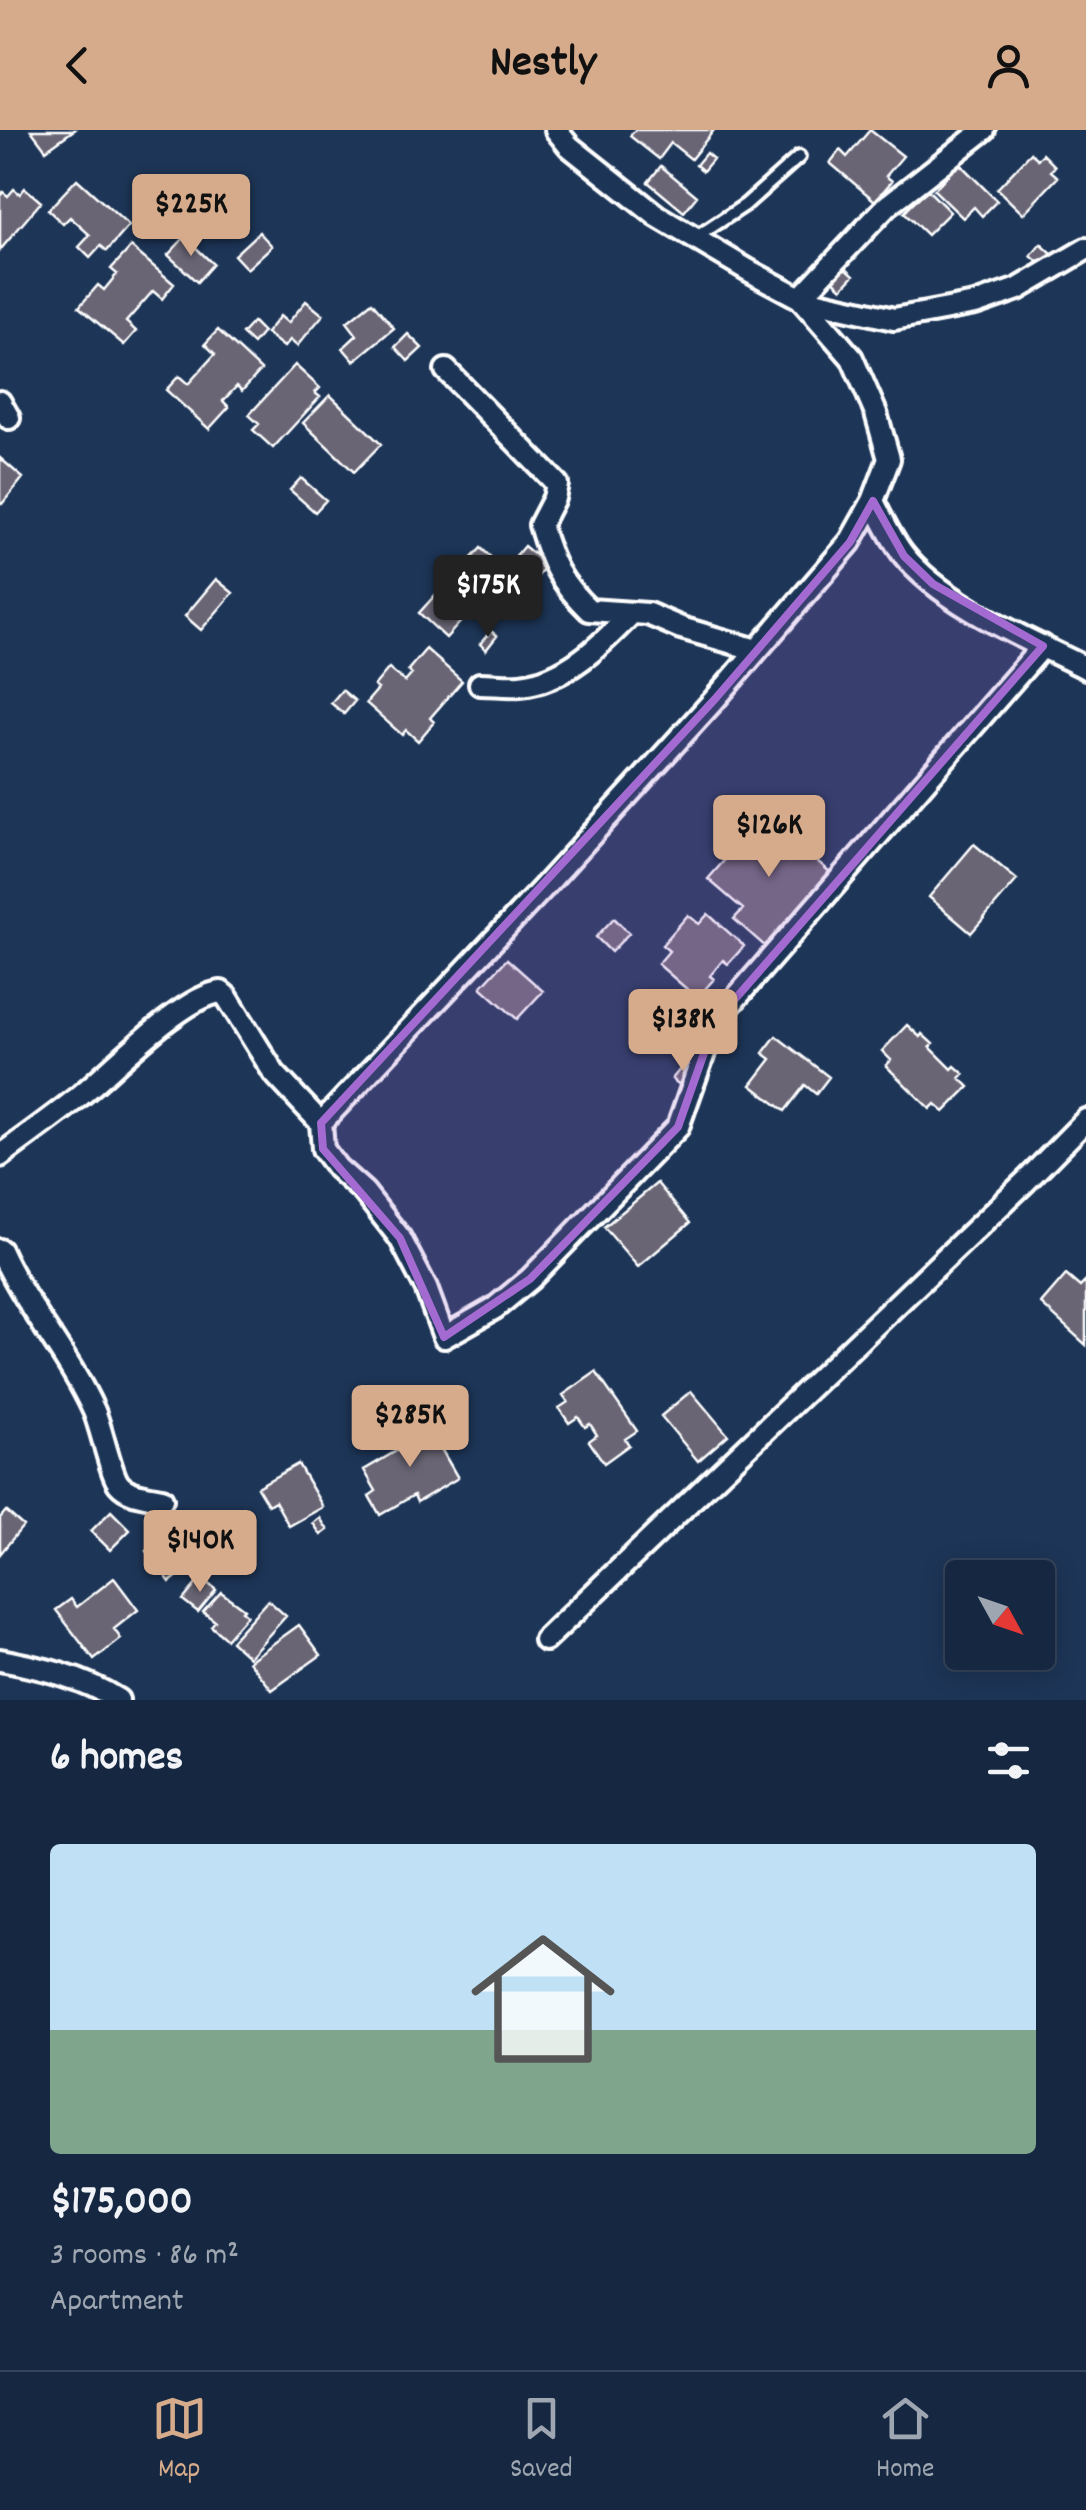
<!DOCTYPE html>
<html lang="en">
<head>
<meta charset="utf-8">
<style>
  body { margin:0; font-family:Dekko,sans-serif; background:#23344c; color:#f1f3f6; height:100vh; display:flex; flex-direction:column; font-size:38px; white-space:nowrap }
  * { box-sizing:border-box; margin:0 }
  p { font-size:32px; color:#9ea6b1 }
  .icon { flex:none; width:55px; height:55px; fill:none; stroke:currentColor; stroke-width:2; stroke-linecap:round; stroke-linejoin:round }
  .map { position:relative; height:1570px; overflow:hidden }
  .drawer { display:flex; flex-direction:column; background:#162841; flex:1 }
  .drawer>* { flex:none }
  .needle { width:65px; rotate:130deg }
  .controls { position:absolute; left:945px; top:1430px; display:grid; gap:20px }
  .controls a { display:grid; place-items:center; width:110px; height:110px; border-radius:10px; background:#162841; box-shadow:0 5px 25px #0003,0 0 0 2px #35445a; font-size:50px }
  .price { position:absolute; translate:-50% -85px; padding:0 22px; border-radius:10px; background:#d6ab8b; color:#111; font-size:32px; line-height:65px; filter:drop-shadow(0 2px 5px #0008) }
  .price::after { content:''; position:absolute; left:50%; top:60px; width:30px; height:22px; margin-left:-15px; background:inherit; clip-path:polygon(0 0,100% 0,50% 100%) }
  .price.selected { background:#222; color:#fff }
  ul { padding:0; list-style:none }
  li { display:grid; align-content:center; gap:20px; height:530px; padding:0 50px }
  li span { display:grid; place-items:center; height:310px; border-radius:10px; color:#555 }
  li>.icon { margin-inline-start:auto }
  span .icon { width:180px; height:180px; fill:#fffc; stroke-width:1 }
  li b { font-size:42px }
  h2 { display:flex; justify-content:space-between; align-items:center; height:120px; padding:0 50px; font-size:42px }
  header { display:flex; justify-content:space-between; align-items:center; height:130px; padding:0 50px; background:#d6ab8b; color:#111; font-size:45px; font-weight:700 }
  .tab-bar { display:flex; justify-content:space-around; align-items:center; height:140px; border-top:2px solid #35445a; background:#162841; font-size:28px; color:#9ea6b1 }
  .tab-bar a { display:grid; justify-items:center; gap:5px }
  .tab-bar .selected { color:#d6ab8b }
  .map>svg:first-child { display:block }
</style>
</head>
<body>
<header><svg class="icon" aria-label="back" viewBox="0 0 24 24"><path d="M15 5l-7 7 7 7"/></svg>Nestly<svg class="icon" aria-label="person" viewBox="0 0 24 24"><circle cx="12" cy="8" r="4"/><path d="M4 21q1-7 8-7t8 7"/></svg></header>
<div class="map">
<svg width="1086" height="1570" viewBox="0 0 1086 1570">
  <rect width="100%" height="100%" fill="#1d3557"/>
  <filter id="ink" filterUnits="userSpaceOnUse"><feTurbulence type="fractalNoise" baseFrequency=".01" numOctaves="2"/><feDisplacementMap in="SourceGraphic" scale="20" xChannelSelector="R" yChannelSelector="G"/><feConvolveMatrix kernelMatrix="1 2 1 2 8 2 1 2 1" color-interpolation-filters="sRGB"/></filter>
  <g filter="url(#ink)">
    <path fill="#696575" stroke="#fff" stroke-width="2.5" d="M31,0H74L46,20Z
      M635,0H714L691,29L671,13L659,29L630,6Z
      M870,0L903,26L886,46L892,51L875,71L830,33L840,20L847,27Z
      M706,23L713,29L703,41L696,35Z
      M1031,23L1038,29L1043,24L1055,36L1051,41L1058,47L1023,84L997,59Z
      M959,33L997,71L982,86L974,77L963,88L934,60Z
      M661,36L697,66L684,82L648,52Z
      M77,49L129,96L107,121L101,116L90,128L79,117L90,105L70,87L63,94L48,80Z
      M25,58L41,72L0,120V66L3,62L8,66L14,59L20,64Z
      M927,59L950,82L927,105L904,83Z
      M259,102L272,116L247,139L234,125Z
      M185,107L213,134L197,152L168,125Z
      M1041,114L1053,125L1042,136L1031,126Z
      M131,117L174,154L162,169L153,161L126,192L136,201L124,215L79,177L98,155L104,160L117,144L111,139Z
      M844,136L854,145L842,158L831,148Z
      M306,171L323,185L297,216L290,210L284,217L266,203L280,186L288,193Z
      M372,172L394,198L354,231L343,218L357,205L347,192Z
      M253,192L263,202L253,214L242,204Z
      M218,200L261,240L242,261L237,256L223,271L229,277L209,299L166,260L179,246L188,254L215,224L205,214Z
      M408,204L422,218L408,231L395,217Z
      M295,235L320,258L315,263L320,267L273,318L253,300L259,294L249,285Z
      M330,265L381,314L354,342L303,293Z
      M0,328L23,348L2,374L0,373Z
      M301,348L326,370L315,382L290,360Z
      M524,416L547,435L530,456L507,436Z
      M481,418L496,432L472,459L456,445Z
      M491,447L499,454L493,462L484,456Z
      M216,449L233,463L201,500L185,486Z
      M437,463L464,488L446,508L419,483Z
      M491,501L497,506L486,520L480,514Z
      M426,519L462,551L430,588L434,592L418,611L406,600L402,605L366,573L378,559L374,556L389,538L405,552L412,544L408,540Z
      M342,560L355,571L344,584L331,573Z
      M764,685L831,743L767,818L734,789L743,779L708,749Z
      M974,714L1017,750L971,803L929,767Z
      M708,784L744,816L728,834L723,830L710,846L714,849L697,868L658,834L669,821L662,815L688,785L699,794Z
      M614,788L629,803L611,822L596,807Z
      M507,829L543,861L517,889L481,857Z
      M697,875L705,882L697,891L689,884Z
      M907,895L920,907L922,904L933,914L930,917L952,939L955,936L964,944L960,948L969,957L944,982L935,974L930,979L886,936L891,930L882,921Z
      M776,906L829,947L816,964L805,955L785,981L751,955L771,929L763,923Z
      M685,933L694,940L681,956L672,949Z
      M657,1053L690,1093L638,1137L604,1097Z
      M1066,1145L1080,1157L1086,1151V1215L1041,1174Z
      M596,1242L637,1301L625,1309L629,1315L604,1333L589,1311L597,1305L590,1294L585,1297L578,1287L569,1293L559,1278L568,1272L563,1265Z
      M691,1261L728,1305L698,1331L661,1286Z
      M425,1291L458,1348L417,1372L414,1365L380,1385L369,1366L376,1361L364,1340L403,1317L397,1307Z
      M298,1334L323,1377L289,1396L275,1371L268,1375L257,1357Z
      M6,1381L23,1396L0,1424V1388Z
      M111,1381L130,1400L110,1420L91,1401Z
      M320,1388L328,1400L321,1405L313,1393Z
      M186,1390L210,1421L170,1452L146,1421Z
      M114,1448L138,1480L114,1499L121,1509L94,1530L56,1480L71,1469L77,1477Z
      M201,1448L216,1460L198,1482L183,1470Z
      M221,1462L244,1479L242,1481L247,1485L226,1509L211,1496L215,1491L203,1482Z
      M268,1470L286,1486L249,1527L231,1511Z
      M299,1495L321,1525L272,1560L249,1531Z"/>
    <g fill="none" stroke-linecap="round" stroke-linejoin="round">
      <g stroke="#fff" stroke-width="18">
        <path id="lane" d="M695,108L745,75L799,27"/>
      </g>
      <g stroke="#fff" stroke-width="28">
        <path id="street" d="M556,0L569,16L657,86L748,140L800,168L894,189L975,174L1018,159L1086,119
          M984,0L887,76L800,168L852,228L876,283L889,329L873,371L850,412L715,569L543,758L321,993L323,1019L337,1038L364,1062L400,1108L426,1158L444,1207L495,1178L530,1149L678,997L715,892L1043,516
          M446,240L557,354L554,368L540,395C551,433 560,452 589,480L648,484L681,498L757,520
          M0,272L9,288
          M873,371C882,389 891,408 903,424C942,474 1030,510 1086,538
          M480,554C493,554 507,556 520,555C566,551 602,514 632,483
          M0,1026C25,1007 51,989 76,969C109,943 182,866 221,862L227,867L274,943L321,993
          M0,1120C26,1177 68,1224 94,1281C101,1297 111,1345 119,1354C128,1365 147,1366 162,1369
          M545,1510L1026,1051L1086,990
          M0,1530C42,1538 82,1547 118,1570"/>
      </g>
      <use href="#lane" stroke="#1d3557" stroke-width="10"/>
      <use href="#street" stroke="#1d3557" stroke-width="20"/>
    </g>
  </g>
  <path fill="#a36bd2" fill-opacity="0.2" stroke="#a36bd2" stroke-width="8" stroke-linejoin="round" d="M873,371L904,426L933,454L1043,516L715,892L678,997L530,1149L444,1207L400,1108L323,1019L321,993L715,569L850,412Z"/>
</svg>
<div class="controls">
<a><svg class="needle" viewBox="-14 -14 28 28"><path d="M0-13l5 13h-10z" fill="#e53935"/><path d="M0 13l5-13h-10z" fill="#9ea6b1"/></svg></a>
</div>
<b class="price" style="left:191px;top:129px">$225K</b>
<b class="price selected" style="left:488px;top:510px">$175K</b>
<b class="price" style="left:769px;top:750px">$126K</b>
<b class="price" style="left:683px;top:944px">$138K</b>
<b class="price" style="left:410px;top:1340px">$285K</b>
<b class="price" style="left:200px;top:1465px">$140K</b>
</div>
<section class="drawer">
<h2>6 homes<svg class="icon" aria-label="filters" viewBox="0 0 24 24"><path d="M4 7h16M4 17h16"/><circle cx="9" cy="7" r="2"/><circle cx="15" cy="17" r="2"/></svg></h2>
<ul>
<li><span style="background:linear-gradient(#bfe0f5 60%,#7fa58c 0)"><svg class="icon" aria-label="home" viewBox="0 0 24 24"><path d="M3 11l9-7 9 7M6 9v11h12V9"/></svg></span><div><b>$175,000</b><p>3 rooms · 86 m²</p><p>Apartment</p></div></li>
</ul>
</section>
<nav class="tab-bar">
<a class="selected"><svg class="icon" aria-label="map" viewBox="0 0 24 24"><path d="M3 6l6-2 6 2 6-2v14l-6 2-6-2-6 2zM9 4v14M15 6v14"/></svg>Map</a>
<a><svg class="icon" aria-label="saved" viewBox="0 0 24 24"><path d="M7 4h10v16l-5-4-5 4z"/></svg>Saved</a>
<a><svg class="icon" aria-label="home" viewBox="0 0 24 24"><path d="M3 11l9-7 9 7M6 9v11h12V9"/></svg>Home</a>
</nav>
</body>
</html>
